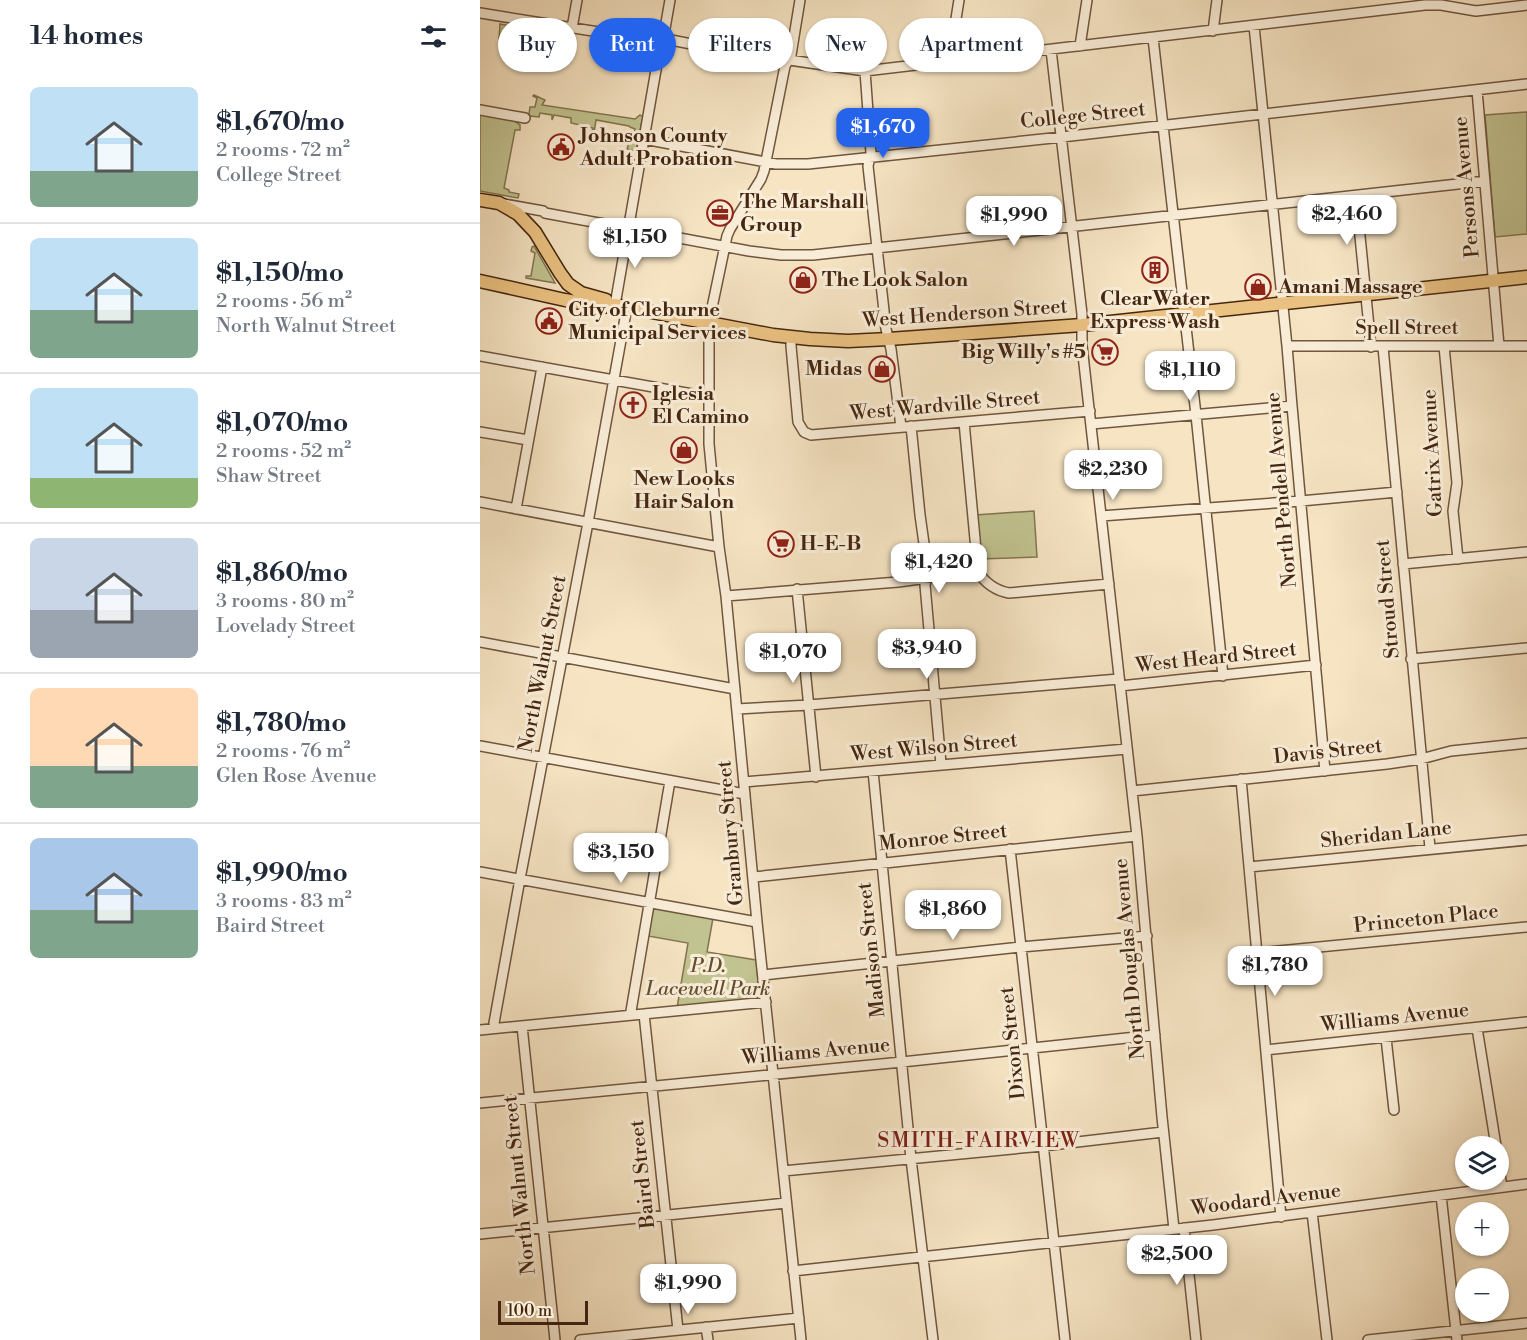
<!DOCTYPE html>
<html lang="en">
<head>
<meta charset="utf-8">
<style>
  body { margin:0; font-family:"Libre Bodoni",serif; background:#f2f2f3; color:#1f2937; height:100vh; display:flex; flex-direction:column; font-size:22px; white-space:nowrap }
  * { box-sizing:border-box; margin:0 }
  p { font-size:20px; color:#747a83 }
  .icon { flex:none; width:33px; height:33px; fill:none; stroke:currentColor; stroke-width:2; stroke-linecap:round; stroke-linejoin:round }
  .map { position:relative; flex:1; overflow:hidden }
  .details { display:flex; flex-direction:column; background:#fff; width:480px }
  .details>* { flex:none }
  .hud { position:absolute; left:18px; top:18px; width:570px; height:54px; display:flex; gap:12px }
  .fabs { position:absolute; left:975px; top:1136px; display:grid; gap:12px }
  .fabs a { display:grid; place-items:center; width:54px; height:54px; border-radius:50%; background:#fff; box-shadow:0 2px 4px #0004; font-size:30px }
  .scale { position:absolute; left:18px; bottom:15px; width:90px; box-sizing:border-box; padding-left:6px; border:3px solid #452711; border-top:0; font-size:16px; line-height:21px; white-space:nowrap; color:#452711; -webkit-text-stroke:4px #f9edd8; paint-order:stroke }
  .price { position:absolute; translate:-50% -51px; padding:0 14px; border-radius:12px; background:#fff; color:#222; font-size:20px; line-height:39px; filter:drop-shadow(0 2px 3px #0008) }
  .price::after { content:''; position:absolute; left:50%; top:36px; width:18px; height:14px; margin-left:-9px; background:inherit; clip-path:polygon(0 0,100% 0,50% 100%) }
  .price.current { background:#2563eb; color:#fff }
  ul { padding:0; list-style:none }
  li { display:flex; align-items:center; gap:18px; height:150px; padding:0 30px }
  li+li { border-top:2px solid #e0e1e3 }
  li span { display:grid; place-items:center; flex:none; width:168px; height:120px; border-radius:9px; color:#555 }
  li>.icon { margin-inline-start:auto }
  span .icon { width:72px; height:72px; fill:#fffc; stroke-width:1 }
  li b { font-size:26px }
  h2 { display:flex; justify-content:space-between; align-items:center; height:72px; padding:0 30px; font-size:26px }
  .chip { padding:0 21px; border-radius:27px; background:#fff; box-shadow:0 2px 4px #0004; font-size:21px; line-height:54px }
  .chip.current { background:#2563eb; color:#fff }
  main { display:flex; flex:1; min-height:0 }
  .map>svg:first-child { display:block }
</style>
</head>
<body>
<main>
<section class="details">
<h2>14 homes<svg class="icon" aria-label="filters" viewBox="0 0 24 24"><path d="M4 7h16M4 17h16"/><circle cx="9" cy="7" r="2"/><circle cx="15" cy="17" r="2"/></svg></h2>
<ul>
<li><span style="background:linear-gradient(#bfe0f5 70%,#7fa58c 0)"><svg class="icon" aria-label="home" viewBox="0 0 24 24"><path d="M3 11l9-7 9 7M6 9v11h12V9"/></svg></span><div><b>$1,670/mo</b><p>2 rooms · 72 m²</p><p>College Street</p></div></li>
<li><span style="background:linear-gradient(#bfe0f5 60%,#7fa58c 0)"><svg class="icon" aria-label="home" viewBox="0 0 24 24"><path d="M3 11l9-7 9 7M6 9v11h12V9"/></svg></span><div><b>$1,150/mo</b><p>2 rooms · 56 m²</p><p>North Walnut Street</p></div></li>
<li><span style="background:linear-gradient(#bfe0f5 75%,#8fb573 0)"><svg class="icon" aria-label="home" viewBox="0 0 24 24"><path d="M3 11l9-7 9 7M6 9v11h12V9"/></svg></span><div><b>$1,070/mo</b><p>2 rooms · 52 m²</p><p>Shaw Street</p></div></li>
<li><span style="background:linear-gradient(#c9d6e8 60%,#9aa5b1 0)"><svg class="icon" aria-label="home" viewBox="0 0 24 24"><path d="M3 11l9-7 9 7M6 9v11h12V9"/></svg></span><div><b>$1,860/mo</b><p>3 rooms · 80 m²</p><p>Lovelady Street</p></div></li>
<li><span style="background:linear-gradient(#ffd9b3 65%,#7fa58c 0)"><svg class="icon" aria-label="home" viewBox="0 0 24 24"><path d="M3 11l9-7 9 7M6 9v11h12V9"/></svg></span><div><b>$1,780/mo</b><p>2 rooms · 76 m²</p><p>Glen Rose Avenue</p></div></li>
<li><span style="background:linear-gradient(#a9c7e8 60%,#7fa58c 0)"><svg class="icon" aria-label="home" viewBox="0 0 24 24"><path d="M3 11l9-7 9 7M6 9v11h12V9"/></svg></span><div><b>$1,990/mo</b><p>3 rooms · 83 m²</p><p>Baird Street</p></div></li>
</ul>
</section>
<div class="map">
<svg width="1047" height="1340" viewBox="0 0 1047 1340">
  <rect width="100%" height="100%" fill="#f6e4c3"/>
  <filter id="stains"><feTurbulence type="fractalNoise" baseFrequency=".00333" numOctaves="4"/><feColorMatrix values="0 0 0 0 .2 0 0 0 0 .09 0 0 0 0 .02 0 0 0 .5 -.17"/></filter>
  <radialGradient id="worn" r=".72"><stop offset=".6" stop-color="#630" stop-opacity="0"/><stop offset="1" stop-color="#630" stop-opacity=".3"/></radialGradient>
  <path fill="#c1c390" stroke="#837550" stroke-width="1.5" d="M20,24L48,29L46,51H43V44L19,39Z
    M54,95L65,100L62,105L155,119L160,115L163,117L156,151L147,149L149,143H152L155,129L150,127L149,126L116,120L113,139H110L113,128L91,123V118L74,115L72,120V115L60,113L59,117L50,116L49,114L50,107H55L57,98L53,96Z
    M1047,112V234L1015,237L1005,115Z
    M0,114L33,120L40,125V130H35L24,188L29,190V192L39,194L38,198L0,191Z
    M54,246L75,283L46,278V276H51L55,253L51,251L52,247Z
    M554,511L557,557L501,559L495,515Z
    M172,908L233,918L227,952L276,960L280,998L278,1000L197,1008L208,943L168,936Z"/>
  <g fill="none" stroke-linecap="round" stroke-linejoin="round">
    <g stroke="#71563e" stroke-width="12">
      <path id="minor" d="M320,0L311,55L305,66L284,171L281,179L250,229L247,236L229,322V444L239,547L246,596L277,922L321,1340
        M0,13L175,41L191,40L247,51L385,71L945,5H961L996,11L1047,5
        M774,26L807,346L812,406L845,771
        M92,28L97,0
        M733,31L737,0
        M673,38L716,415L743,676
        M600,46L607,0
        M571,50L602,314V346L657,836L682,1117L694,1229
        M469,62L479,0
        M385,71L391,153L388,166L406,329L411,349L421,427
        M997,90L1019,346
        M0,110L45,118
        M164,139L296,164H328L582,137L1047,84
        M876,196L891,347
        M24,204L63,211L65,213L269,251L301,255H333L1005,181
        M135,305L180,47L184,34L190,0
        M311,337V346L318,422L324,432L331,435L610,411
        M807,346H1047
        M964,346L977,483L973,511L978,559
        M903,347L950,848
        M0,356L229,397
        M484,422L498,571
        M611,424L812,406
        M431,426L440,515L448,572L445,585L461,764
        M0,432L48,440
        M0,502L239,547
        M36,509L62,367
        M621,516L821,501L917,492
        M923,564L1047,552
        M317,589L336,777
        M246,596L418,582L498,571C504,583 517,591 529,593L629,584
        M0,642L255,689
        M931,659L1047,648
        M640,686L836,665
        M257,709L329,705L639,679
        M0,746L265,794
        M393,771L431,1159L453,1340
        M761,779L801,1217
        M264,782L647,749
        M652,791L907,764L941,759L971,751L1047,743
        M530,849L585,1340
        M769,867L1047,840
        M0,872L277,922
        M274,877L657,836
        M778,953L1047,927
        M283,975L541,947L667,936
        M164,1014L198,1330
        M151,1015V1011L190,781
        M42,1026L75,1340
        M15,1028L14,1023L40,879L107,528L147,307
        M997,1028L1016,1146
        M0,1030L286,1002
        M906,1038L914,1110
        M786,1050L1047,1022
        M0,1103L422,1062L675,1035
        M1018,1162L1022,1187
        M303,1171L563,1146L683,1132
        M961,1195L977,1340
        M832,1212L847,1340
        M704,1228L716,1340
        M0,1234L306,1203
        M313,1271L733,1225L1047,1184
        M226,1327L228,1340
        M100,1340L319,1318
        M888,1340L1047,1323"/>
    </g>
    <g stroke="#452711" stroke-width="15">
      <path id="major" d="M0,200L19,203L38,214L55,232L80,273L88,284L101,293L126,300
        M0,281L85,300L122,307L135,305L293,335L330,339L368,341L409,339L602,325L1047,277"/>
    </g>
    <use href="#minor" stroke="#f9edd8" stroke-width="9"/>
    <use href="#major" stroke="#ebc282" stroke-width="12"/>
  </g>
  <defs>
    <g id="civic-ring" transform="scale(1.35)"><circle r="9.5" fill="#f9edd8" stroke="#8f2418" stroke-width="1.5"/><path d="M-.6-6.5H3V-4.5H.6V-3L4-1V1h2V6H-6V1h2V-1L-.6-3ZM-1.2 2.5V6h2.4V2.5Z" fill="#8f2418"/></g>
    <g id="office-ring" transform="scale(1.35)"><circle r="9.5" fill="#f9edd8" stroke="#8f2418" stroke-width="1.5"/><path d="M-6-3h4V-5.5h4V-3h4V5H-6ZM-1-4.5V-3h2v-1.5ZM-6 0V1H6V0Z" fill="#8f2418"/></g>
    <g id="building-ring" transform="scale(1.35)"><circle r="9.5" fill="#f9edd8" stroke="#8f2418" stroke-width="1.5"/><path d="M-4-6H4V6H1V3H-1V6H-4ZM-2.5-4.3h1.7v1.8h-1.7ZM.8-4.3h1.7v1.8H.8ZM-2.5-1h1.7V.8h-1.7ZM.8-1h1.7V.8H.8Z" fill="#8f2418"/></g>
    <g id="shop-ring" transform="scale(1.35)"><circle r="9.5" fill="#f9edd8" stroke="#8f2418" stroke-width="1.5"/><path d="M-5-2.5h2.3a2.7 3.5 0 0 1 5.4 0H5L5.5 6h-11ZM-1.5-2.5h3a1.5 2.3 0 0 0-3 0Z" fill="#8f2418"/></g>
    <g id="supermarket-ring" transform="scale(1.35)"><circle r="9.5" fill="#f9edd8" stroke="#8f2418" stroke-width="1.5"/><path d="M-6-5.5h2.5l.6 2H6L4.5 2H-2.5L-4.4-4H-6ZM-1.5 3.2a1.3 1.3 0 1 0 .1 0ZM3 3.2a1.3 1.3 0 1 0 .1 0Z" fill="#8f2418"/></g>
    <g id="church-ring" transform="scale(1.35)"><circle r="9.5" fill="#f9edd8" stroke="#8f2418" stroke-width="1.5"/><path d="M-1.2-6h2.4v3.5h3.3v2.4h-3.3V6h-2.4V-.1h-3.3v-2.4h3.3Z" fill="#8f2418"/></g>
  </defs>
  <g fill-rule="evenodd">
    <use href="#civic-ring" x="81" y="147"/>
    <use href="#office-ring" x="240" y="213"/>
    <use href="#building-ring" x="675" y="270"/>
    <use href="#shop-ring" x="323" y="280"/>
    <use href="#shop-ring" x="778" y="287"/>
    <use href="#civic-ring" x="69" y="321"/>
    <use href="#supermarket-ring" x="625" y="352"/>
    <use href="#shop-ring" x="402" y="369"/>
    <use href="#church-ring" x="153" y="405"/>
    <use href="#shop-ring" x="204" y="450"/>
    <use href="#supermarket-ring" x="301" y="544"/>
  </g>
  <g text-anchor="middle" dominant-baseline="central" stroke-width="6" stroke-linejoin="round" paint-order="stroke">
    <g font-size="20" fill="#452711" stroke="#f9edd8">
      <text transform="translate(603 116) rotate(-6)">College Street</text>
      <text transform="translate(987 187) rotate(-95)">Persons Avenue</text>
      <text transform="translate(485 314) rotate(-4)">West Henderson Street</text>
      <text x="927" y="328">Spell Street</text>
      <text transform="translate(465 406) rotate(-5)">West Wardville Street</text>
      <text transform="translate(953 453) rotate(-93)">Gatrix Avenue</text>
      <text transform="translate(802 490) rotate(-95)">North Pendell Avenue</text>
      <text transform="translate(908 599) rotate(-95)">Stroud Street</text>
      <text transform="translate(736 658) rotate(-6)">West Heard Street</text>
      <text transform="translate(63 664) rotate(-79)">North Walnut Street</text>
      <text transform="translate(454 748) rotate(-5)">West Wilson Street</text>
      <text transform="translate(848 752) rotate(-6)">Davis Street</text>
      <text transform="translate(251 833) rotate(-95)">Granbury Street</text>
      <text transform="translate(906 835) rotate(-6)">Sheridan Lane</text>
      <text transform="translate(463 838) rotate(-6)">Monroe Street</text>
      <text transform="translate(946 919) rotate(-6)">Princeton Place</text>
      <text transform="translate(392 950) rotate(-96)">Madison Street</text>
      <text transform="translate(650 959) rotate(-95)">North Douglas Avenue</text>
      <text transform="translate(915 1018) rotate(-6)">Williams Avenue</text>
      <text transform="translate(533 1043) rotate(-96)">Dixon Street</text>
      <text transform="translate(336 1052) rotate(-5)">Williams Avenue</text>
      <text transform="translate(163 1174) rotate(-96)">Baird Street</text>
      <text transform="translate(40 1185) rotate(-96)">North Walnut Street</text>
      <text transform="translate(786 1200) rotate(-7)">Woodard Avenue</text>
    </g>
    <g font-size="20" font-weight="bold" fill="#452711" stroke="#f9edd8" text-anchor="start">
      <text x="100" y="136">Johnson County<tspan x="100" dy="23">Adult Probation</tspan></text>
      <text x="260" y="202">The Marshall<tspan x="260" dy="23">Group</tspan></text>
      <text x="342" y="280">The Look Salon</text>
      <text x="798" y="287">Amani Massage</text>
      <text x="675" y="299" text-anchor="middle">ClearWater<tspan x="675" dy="23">Express Wash</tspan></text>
      <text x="88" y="310">City of Cleburne<tspan x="88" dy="23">Municipal Services</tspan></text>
      <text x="606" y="352" text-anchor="end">Big Willy's #5</text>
      <text x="382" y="369" text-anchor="end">Midas</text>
      <text x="172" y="394">Iglesia<tspan x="172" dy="23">El Camino</tspan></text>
      <text x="204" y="479" text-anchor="middle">New Looks<tspan x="204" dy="23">Hair Salon</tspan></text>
      <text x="320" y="544">H-E-B</text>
    </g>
    <g font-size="20" font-style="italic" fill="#644e31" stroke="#f9edd8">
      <text x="228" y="966">P.D.<tspan x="228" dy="23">Lacewell Park</tspan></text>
    </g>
    <g font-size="21" letter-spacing="1.5" fill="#7a1f14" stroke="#f9edd8">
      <text x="499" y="1141">SMITH-FAIRVIEW</text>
    </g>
  </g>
  <rect width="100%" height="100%" filter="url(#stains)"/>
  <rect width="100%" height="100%" fill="url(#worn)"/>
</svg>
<div class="fabs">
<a><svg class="icon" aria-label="layers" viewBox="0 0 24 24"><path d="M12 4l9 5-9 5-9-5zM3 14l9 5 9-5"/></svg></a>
<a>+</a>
<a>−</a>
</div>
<div class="scale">100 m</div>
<b class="price current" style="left:403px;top:159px">$1,670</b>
<b class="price" style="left:867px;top:246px">$2,460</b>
<b class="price" style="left:534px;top:247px">$1,990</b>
<b class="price" style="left:155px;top:269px">$1,150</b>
<b class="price" style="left:710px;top:402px">$1,110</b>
<b class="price" style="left:633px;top:501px">$2,230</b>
<b class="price" style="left:459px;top:594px">$1,420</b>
<b class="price" style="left:447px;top:680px">$3,940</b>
<b class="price" style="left:313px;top:684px">$1,070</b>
<b class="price" style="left:141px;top:884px">$3,150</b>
<b class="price" style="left:473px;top:941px">$1,860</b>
<b class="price" style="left:795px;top:997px">$1,780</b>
<b class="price" style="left:697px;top:1286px">$2,500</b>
<b class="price" style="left:208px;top:1315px">$1,990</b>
<div class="hud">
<a class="chip">Buy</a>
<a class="chip current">Rent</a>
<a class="chip">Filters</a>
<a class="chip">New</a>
<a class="chip">Apartment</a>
</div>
</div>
</main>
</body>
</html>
